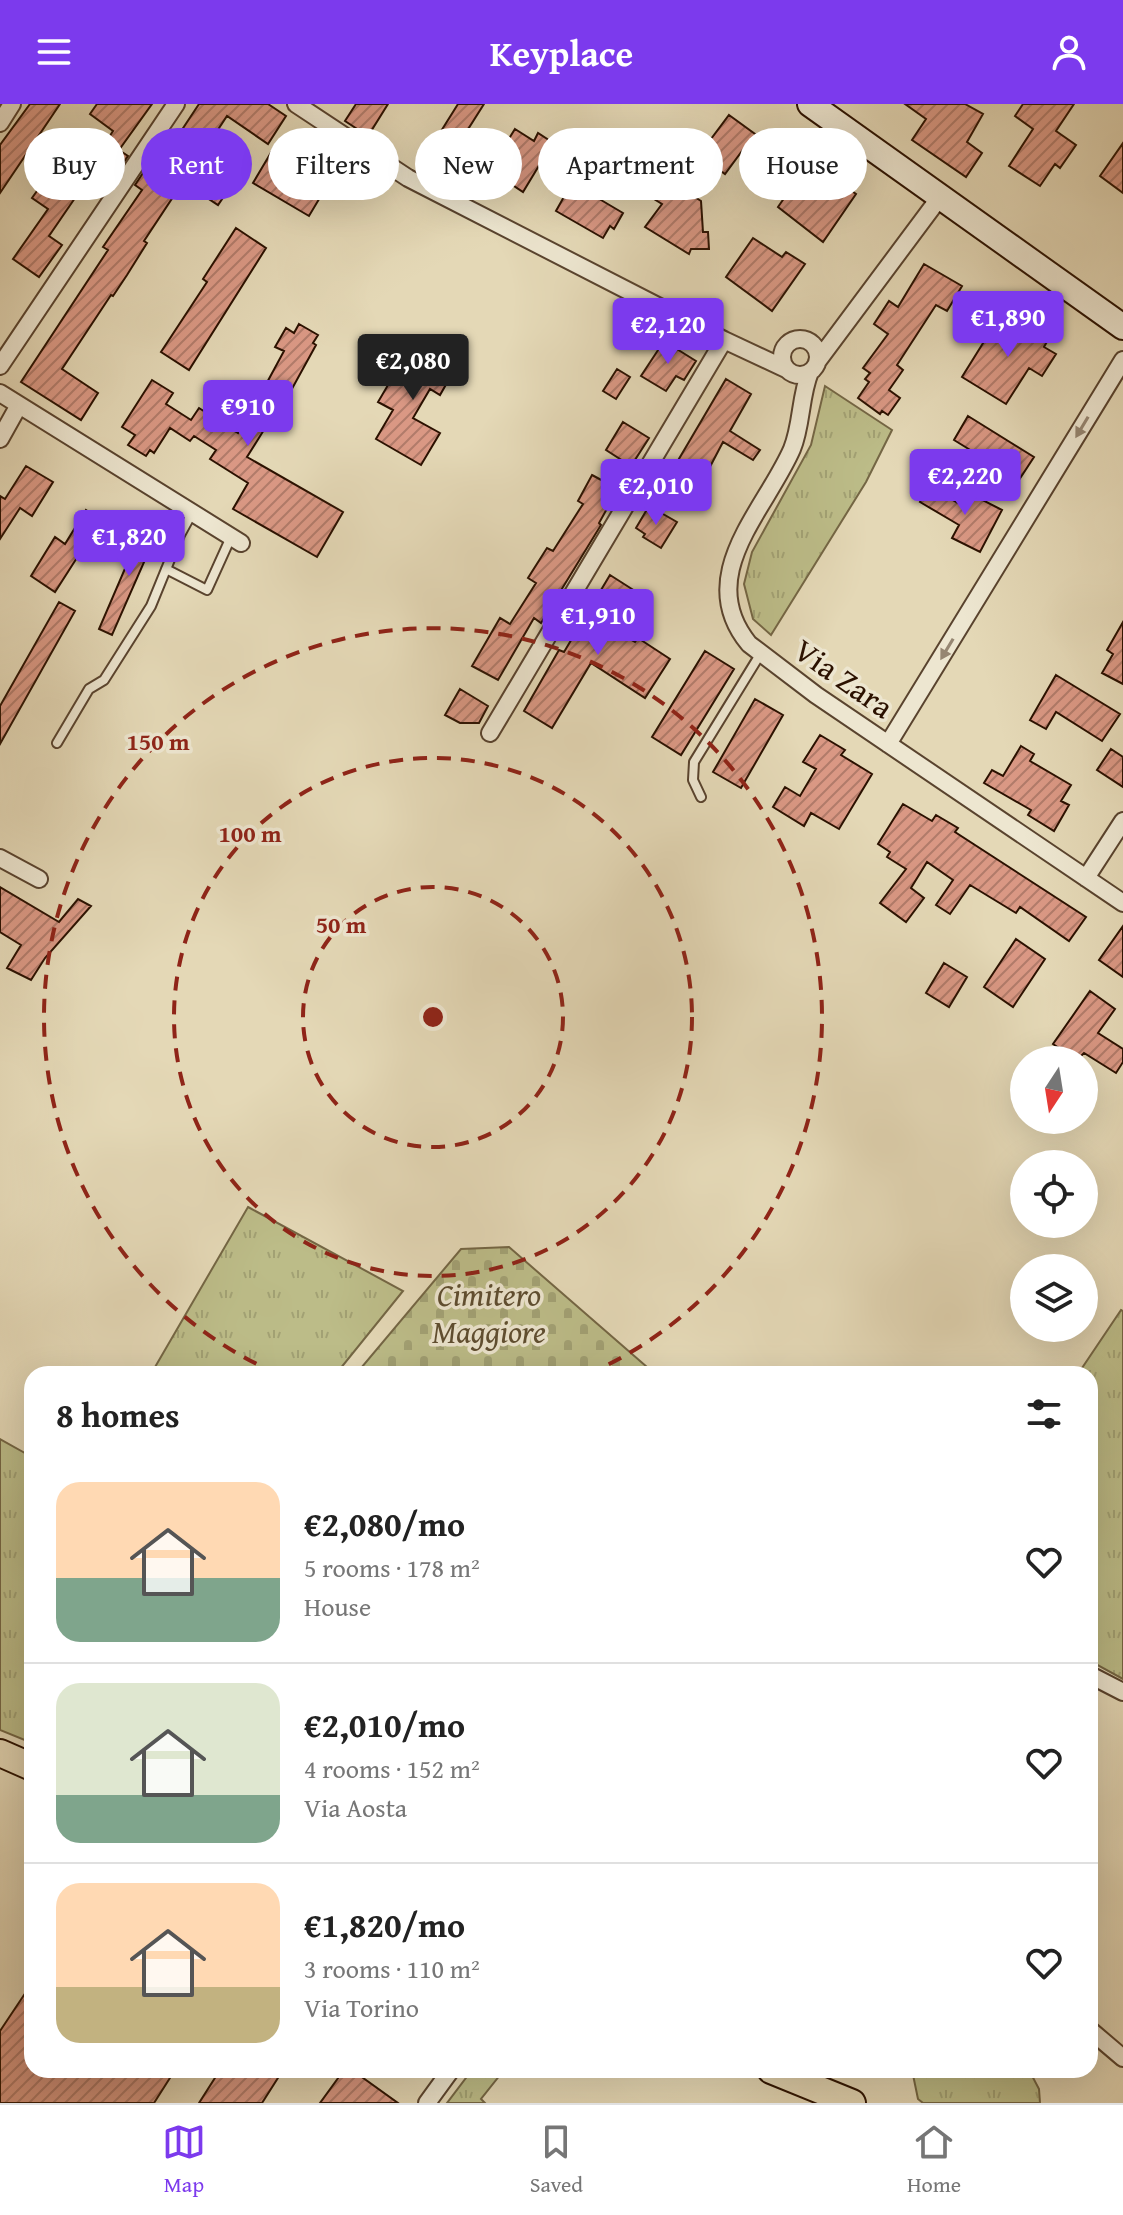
<!DOCTYPE html>
<html lang="en">
<head>
<meta charset="utf-8">
<style>
  body { margin:0; font-family:"Gentium Book Plus",serif; background:#f2f2f2; color:#222; height:100vh; display:flex; flex-direction:column; font-size:30px; white-space:nowrap }
  * { box-sizing:border-box; margin:0 }
  p { font-size:26px; color:#767676 }
  .icon { flex:none; width:44px; height:44px; fill:none; stroke:currentColor; stroke-width:2; stroke-linecap:round; stroke-linejoin:round }
  .map { position:relative; flex:1; overflow:hidden }
  .sheet { position:absolute; left:24px; top:1262px; width:1074px; height:712px; display:flex; flex-direction:column; background:#fff; border-radius:24px; box-shadow:0 8px 32px #0002 }
  .sheet>* { flex:none }
  .guide { position:absolute; left:24px; top:24px; width:1076px; height:72px; display:flex; gap:16px }
  .needle { width:52px; rotate:192deg }
  .buttons { position:absolute; left:1010px; top:942px; display:grid; gap:16px }
  .buttons a { display:grid; place-items:center; width:88px; height:88px; border-radius:50%; background:#fff; box-shadow:0 8px 32px #0002; font-size:40px }
  .price { position:absolute; translate:-50% -68px; padding:0 18px; border-radius:8px; background:#7c3aed; color:#fff; font-size:26px; line-height:52px; filter:drop-shadow(0 2px 4px #0008) }
  .price::after { content:''; position:absolute; left:50%; top:48px; width:24px; height:18px; margin-left:-12px; background:inherit; clip-path:polygon(0 0,100% 0,50% 100%) }
  .price.current { background:#222; color:#fff }
  ul { padding:0; list-style:none }
  li { display:flex; align-items:center; gap:24px; height:200px; padding:0 32px }
  li+li { border-top:2px solid #e0e0e0 }
  li span { display:grid; place-items:center; flex:none; width:224px; height:160px; border-radius:24px; color:#555 }
  li>.icon { margin-inline-start:auto }
  span .icon { width:96px; height:96px; fill:#fffc; stroke-width:1 }
  li b { font-size:34px }
  h2 { display:flex; justify-content:space-between; align-items:center; height:96px; padding:0 32px; font-size:34px }
  .tag { padding:0 28px; border-radius:36px; background:#fff; box-shadow:0 8px 32px #0002; font-size:28px; line-height:72px }
  .tag.current { background:#7c3aed; color:#fff }
  header { display:flex; justify-content:space-between; align-items:center; height:104px; padding:0 32px; background:#7c3aed; color:#fff; font-size:36px; font-weight:700 }
  .dock { display:flex; justify-content:space-around; align-items:center; height:112px; border-top:2px solid #e0e0e0; background:#fff; font-size:22px; color:#767676 }
  .dock a { display:grid; justify-items:center; gap:4px }
  .dock .current { color:#7c3aed }
  .map>svg:first-child { display:block }
</style>
</head>
<body>
<header><svg class="icon" aria-label="menu" viewBox="0 0 24 24"><path d="M4 6h16M4 12h16M4 18h16"/></svg>Keyplace<svg class="icon" aria-label="person" viewBox="0 0 24 24"><circle cx="12" cy="8" r="4"/><path d="M4 21q1-7 8-7t8 7"/></svg></header>
<div class="map">
<svg width="1123" height="1999" viewBox="0 0 1123 1999">
  <defs>
    <pattern id="grass-tufts" width="24" height="20" patternUnits="userSpaceOnUse" patternTransform="scale(2)"><rect width="24" height="20" fill="#bcbc88"/><path d="M3 7l-1-3M5 7V3M7 7l1-3M15 17l-1-3M17 17v-4M19 17l1-3" fill="none" stroke="#a2a174"/></pattern>
    <pattern id="cemetery-stones" width="16" height="16" patternUnits="userSpaceOnUse" patternTransform="scale(2)"><rect width="16" height="16" fill="#bcbc88"/><path d="M2 7V4a2 2 0 0 1 4 0v3zM10 15v-3a2 2 0 0 1 4 0v3z" fill="#a2a174"/></pattern>
    <pattern id="building-hatch" width="6" height="6" patternUnits="userSpaceOnUse" patternTransform="scale(2)"><rect width="6" height="6" fill="#da9884"/><path d="M-1 1l2-2M0 6l6-6M5 7l2-2" fill="none" stroke="#b17b6a"/></pattern>
  </defs>
  <rect width="100%" height="100%" fill="#e4d8b6"/>
  <filter id="stains"><feTurbulence type="fractalNoise" baseFrequency=".0025" numOctaves="4"/><feColorMatrix values="0 0 0 0 .2 0 0 0 0 .09 0 0 0 0 .02 0 0 0 .5 -.17"/></filter>
  <radialGradient id="worn" r=".72"><stop offset=".6" stop-color="#630" stop-opacity="0"/><stop offset="1" stop-color="#630" stop-opacity=".3"/></radialGradient>
  <path fill="url(#grass-tufts)" stroke="#746644" stroke-width="2" d="M825,282L892,326L866,378L771,531L753,515L744,480L752,448L811,341Z
    M248,1103L403,1187L336,1270H151Z
    M1121,1206L1123,1207V1575L1090,1557V1270H1078Z
    M0,1335L32,1353V1639L0,1626Z
    M472,1966H504L481,1995L485,1999H447Z
    M912,1966H1029L1039,1985L1040,1999H923L918,1995Z"/>
  <path fill="url(#cemetery-stones)" stroke="#746644" stroke-width="2" d="M509,1143L655,1270H356L461,1145Z"/>
  <path fill="url(#building-hatch)" stroke="#2b1100" stroke-width="2" d="M30,0H60L0,89V41Z
    M97,0H152L119,46L128,52L116,70L99,59L49,132L62,141L39,173L13,155L48,105L32,94L71,39L95,55L113,27L90,10Z
    M199,0H268L286,12L268,40L227,12L202,50L237,73L218,101L183,78L144,137L147,139L127,171L113,192L111,191L62,265L98,289L81,316L21,278L108,146L103,143L142,86L135,81L147,63L154,68Z
    M356,0H388L368,32L345,17Z
    M458,0H484L446,60L428,48Z
    M905,0H965L983,10L967,38L982,49L966,73L912,36L926,15Z
    M1023,0H1074L1056,27L1076,41L1060,64L1055,60L1040,82L1009,62L1033,25L1015,12Z
    M729,11L781,49L763,73L747,76L742,47L725,70L699,51Z
    M515,25L534,37L538,29L561,44L547,65L540,60L523,88L496,70L510,49L503,44Z
    M618,29L627,35L630,30L650,42L645,52L696,84L690,90L701,97L703,128H708L709,145H691L689,150L645,123L662,100L636,84L643,74L605,52Z
    M1123,39V89L1100,72Z
    M276,40L302,55L298,62L328,80L309,112L253,79Z
    M457,62L483,78L475,91L449,76Z
    M805,64L833,84L838,77L856,90L823,138L778,103Z
    M570,82L577,86L579,83L623,109L614,125L610,122L603,134L556,107Z
    M236,124L266,144L189,266L161,248L207,178L203,175Z
    M753,134L782,153L786,148L805,160L772,207L726,173Z
    M924,160L962,182L947,207L936,201L897,261L903,266L889,286L900,294L888,311L882,307L880,310L858,294L869,278L865,275L870,269L863,264L888,230L874,220L889,197L898,203Z
    M998,215L1018,227L1023,218L1049,234L1044,243L1056,250L1042,272L1029,264L1006,300L962,273Z
    M299,220L318,231L313,239L316,241L271,323L267,321L247,353L343,408L317,453L233,405L248,379L210,355L216,346L194,332L190,337L170,324L154,349L150,346L146,352L128,341L135,331L122,323L152,276L173,289L166,300L191,316L199,304L238,329L251,306L241,300L254,278L264,284L284,247L275,243L286,224L294,229Z
    M664,237L696,257L684,276L676,272L666,287L641,272Z
    M400,242L433,261L442,245L460,256L440,291L430,285L413,314L440,329L421,361L376,335L393,306L378,298L398,264L390,259Z
    M617,265L630,273L616,295L603,287Z
    M726,275L751,290L730,327L760,346L753,356L723,338L691,399L663,382Z
    M968,312L1034,353L1019,376L954,336Z
    M623,318L649,334L631,362L606,346Z
    M26,362L53,378L32,412L20,404L0,435V392L5,395Z
    M592,371L618,385L599,419L601,421L541,519L534,514L498,576L472,562L500,514L510,520L536,479L528,474L547,444L553,447L583,400L578,397Z
    M929,382L963,402L969,389L1002,406L980,448L952,434L959,421L920,398Z
    M649,402L677,418L661,444L643,433L645,430L636,424Z
    M86,406L112,423L92,456L80,449L55,488L31,472L55,433L65,440Z
    M145,418L159,424L112,531L99,525Z
    M610,471L635,487L612,525L635,538L638,534L670,555L645,594L591,559L552,624L524,607L559,546L564,548Z
    M59,498L75,507L0,640V602Z
    M1123,518V580L1102,569L1113,550L1107,546Z
    M705,547L734,565L681,651L652,633Z
    M1056,571L1120,610L1102,637L1056,608L1046,625L1030,616Z
    M460,585L488,602L479,619H460L445,611Z
    M755,595L783,611L741,684L713,668Z
    M820,631L845,646L841,651L872,670L839,725L811,709L804,722L773,703L785,683L800,692L816,665L803,658Z
    M1021,642L1034,650L1030,657L1071,681L1061,697L1069,701L1054,727L1028,711L1031,706L984,679L992,666L1003,672Z
    M1111,645L1123,653V683L1097,666Z
    M903,700L932,717L936,711L958,724L955,728L1086,813L1069,837L1020,803L1016,809L970,781L950,810L936,801L953,776L927,758L911,784L924,794L906,818L880,799L906,765L887,753L890,748L878,740Z
    M0,783L59,818L78,795L91,802L45,854L31,876L7,864L21,841L0,828Z
    M1123,822V873L1099,856Z
    M1016,835L1045,855L1013,903L984,883Z
    M944,859L967,873L949,903L926,889Z
    M1090,887L1115,905L1098,929L1123,945V958L1116,969L1084,949L1077,956L1053,940Z
    M32,1879V1966H175L154,1999H0V1927Z
    M220,1966H283L262,1999H199Z
    M344,1966H352L398,1999H320Z"/>
  <g fill="none" stroke-linecap="round" stroke-linejoin="round">
    <g stroke="#59432e" stroke-width="12">
      <path id="lane" d="M166,465L207,486L231,433
        M57,639L89,585L104,576L151,502L180,431L192,409
        M701,693L693,676L694,658L761,549"/>
    </g>
    <g stroke="#59432e" stroke-width="20">
      <path id="street" d="M296,0L408,74L724,236L786,265
        M0,19L12,0
        M782 253a18 18 0 1 1 36 0a18 18 0 1 1-36 0Z
        M817,258L940,93
        M0,262L176,0
        M810,268C800,292 802,321 792,345C765,407 693,472 749,540L816,591L1123,799
        M0,289L241,439
        M0,335L19,301
        M490,629L724,236
        M888,640L1123,256
        M0,754L39,775
        M1086,774L1123,717
        M1090,1571L1123,1588
        M1090,1926L1123,1954
        M427,1999L451,1966"/>
    </g>
    <g stroke="#2b1100" stroke-width="28">
      <path id="secondary" d="M810,0L1123,223"/>
    </g>
    <g stroke="#2b1100" stroke-width="30">
      <path id="primary" d="M0,1649L32,1663
        M771,1966L852,1999"/>
    </g>
    <use href="#lane" stroke="#ede6d0" stroke-width="8"/>
    <use href="#street" stroke="#ede6d0" stroke-width="16"/>
    <use href="#secondary" stroke="#ede6d0" stroke-width="24"/>
    <use href="#primary" stroke="#e4d8b6" stroke-width="26"/>
  </g>
  <defs><path id="oneway-solid" d="M-6-.8H1V-3.2L6.5 0L1 3.2V.8H-6Z" transform="scale(2)"/></defs>
  <g fill="#968672">
    <use href="#oneway-solid" transform="translate(1082 323) rotate(121)"/>
    <use href="#oneway-solid" transform="translate(947 545) rotate(121)"/>
  </g>
  <g fill="none" stroke="#8f2418" stroke-width="4" stroke-dasharray="14 10">
    <circle cx="433" cy="913" r="130"/>
    <circle cx="433" cy="913" r="259"/>
    <path d="M278 1270A389 389 0 1 1 588 1270"/>
  </g>
  <g text-anchor="middle" dominant-baseline="central" stroke-width="7" stroke-linejoin="round" paint-order="stroke">
    <g font-size="32" fill="#2b1100" stroke="#ede6d0">
      <text transform="translate(844 574) rotate(35)">Via Zara</text>
    </g>
    <g font-size="32" font-style="italic" fill="#5e4d30" stroke="#ede6d0">
      <text x="489" y="1190">Cimitero<tspan x="489" dy="37">Maggiore</tspan></text>
    </g>
  </g>
  <circle cx="433" cy="913" r="12" fill="#8f2418" stroke="#ede6d0" stroke-width="4"/>
  <g font-size="24" text-anchor="middle" font-weight="bold" fill="#8f2418" stroke="#ede6d0" stroke-width="7" stroke-linejoin="round" paint-order="stroke">
    <text x="158" y="646">150 m</text>
    <text x="250" y="738">100 m</text>
    <text x="341" y="829">50 m</text>
  </g>
  <rect width="100%" height="100%" filter="url(#stains)"/>
  <rect width="100%" height="100%" fill="url(#worn)"/>
</svg>
<div class="buttons">
<a><svg class="needle" viewBox="-14 -14 28 28"><path d="M0-13l5 13h-10z" fill="#e53935"/><path d="M0 13l5-13h-10z" fill="#767676"/></svg></a>
<a><svg class="icon" aria-label="locate" viewBox="0 0 24 24"><circle cx="12" cy="12" r="6"/><path d="M12 2v4M12 18v4M2 12h4M18 12h4"/></svg></a>
<a><svg class="icon" aria-label="layers" viewBox="0 0 24 24"><path d="M12 4l9 5-9 5-9-5zM3 14l9 5 9-5"/></svg></a>
</div>
<b class="price" style="left:1008px;top:255px">€1,890</b>
<b class="price" style="left:668px;top:262px">€2,120</b>
<b class="price current" style="left:413px;top:298px">€2,080</b>
<b class="price" style="left:248px;top:344px">€910</b>
<b class="price" style="left:965px;top:413px">€2,220</b>
<b class="price" style="left:656px;top:423px">€2,010</b>
<b class="price" style="left:129px;top:474px">€1,820</b>
<b class="price" style="left:598px;top:553px">€1,910</b>
<div class="guide">
<a class="tag">Buy</a>
<a class="tag current">Rent</a>
<a class="tag">Filters</a>
<a class="tag">New</a>
<a class="tag">Apartment</a>
<a class="tag">House</a>
</div>
<section class="sheet">
<h2>8 homes<svg class="icon" aria-label="filters" viewBox="0 0 24 24"><path d="M4 7h16M4 17h16"/><circle cx="9" cy="7" r="2"/><circle cx="15" cy="17" r="2"/></svg></h2>
<ul>
<li><span style="background:linear-gradient(#ffd9b3 60%,#7fa58c 0)"><svg class="icon" aria-label="home" viewBox="0 0 24 24"><path d="M3 11l9-7 9 7M6 9v11h12V9"/></svg></span><div><b>€2,080/mo</b><p>5 rooms · 178 m²</p><p>House</p></div><svg class="icon" aria-label="heart" viewBox="0 0 24 24"><path d="M12 20l-8-8c-3-5 5-10 8-4 3-6 11-1 8 4z"/></svg></li>
<li><span style="background:linear-gradient(#dfe7d0 70%,#7fa58c 0)"><svg class="icon" aria-label="home" viewBox="0 0 24 24"><path d="M3 11l9-7 9 7M6 9v11h12V9"/></svg></span><div><b>€2,010/mo</b><p>4 rooms · 152 m²</p><p>Via Aosta</p></div><svg class="icon" aria-label="heart" viewBox="0 0 24 24"><path d="M12 20l-8-8c-3-5 5-10 8-4 3-6 11-1 8 4z"/></svg></li>
<li><span style="background:linear-gradient(#ffd9b3 65%,#c2b280 0)"><svg class="icon" aria-label="home" viewBox="0 0 24 24"><path d="M3 11l9-7 9 7M6 9v11h12V9"/></svg></span><div><b>€1,820/mo</b><p>3 rooms · 110 m²</p><p>Via Torino</p></div><svg class="icon" aria-label="heart" viewBox="0 0 24 24"><path d="M12 20l-8-8c-3-5 5-10 8-4 3-6 11-1 8 4z"/></svg></li>
</ul>
</section>
</div>
<nav class="dock">
<a class="current"><svg class="icon" aria-label="map" viewBox="0 0 24 24"><path d="M3 6l6-2 6 2 6-2v14l-6 2-6-2-6 2zM9 4v14M15 6v14"/></svg>Map</a>
<a><svg class="icon" aria-label="saved" viewBox="0 0 24 24"><path d="M7 4h10v16l-5-4-5 4z"/></svg>Saved</a>
<a><svg class="icon" aria-label="home" viewBox="0 0 24 24"><path d="M3 11l9-7 9 7M6 9v11h12V9"/></svg>Home</a>
</nav>
</body>
</html>
